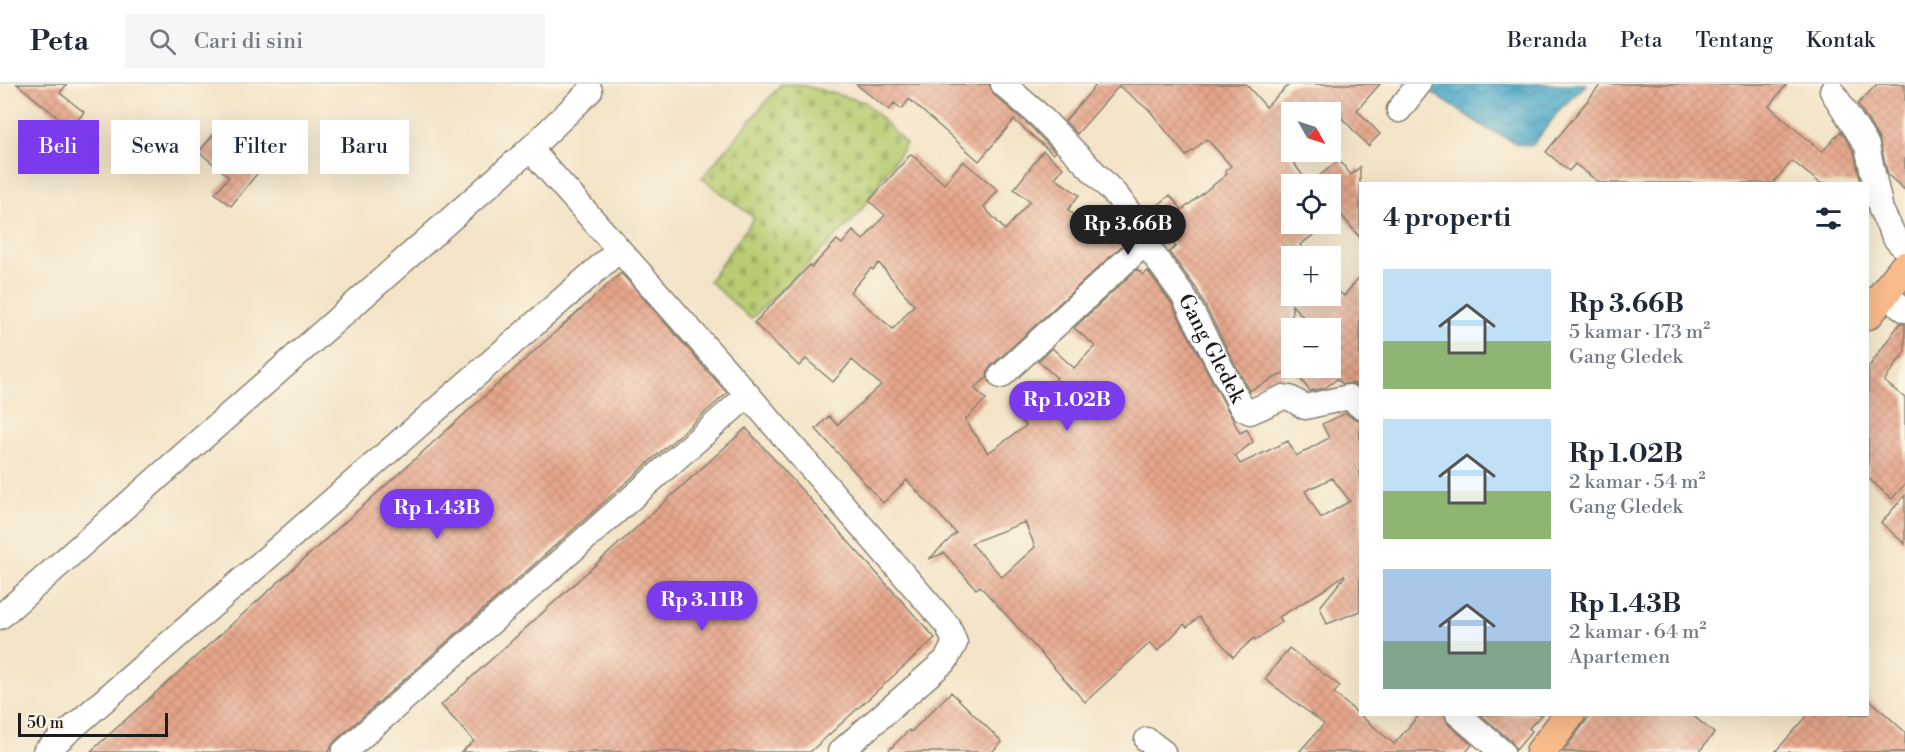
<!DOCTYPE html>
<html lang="id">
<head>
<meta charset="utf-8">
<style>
  body { margin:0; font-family:"Libre Bodoni",serif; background:#f6f6f7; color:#1f2937; height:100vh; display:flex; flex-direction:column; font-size:22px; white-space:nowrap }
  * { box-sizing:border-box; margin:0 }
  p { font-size:20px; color:#747a83 }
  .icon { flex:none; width:33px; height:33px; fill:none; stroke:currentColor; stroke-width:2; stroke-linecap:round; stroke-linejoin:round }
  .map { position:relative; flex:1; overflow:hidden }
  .side { position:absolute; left:1359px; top:98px; width:510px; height:534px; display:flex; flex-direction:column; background:#fff; border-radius:0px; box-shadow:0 6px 24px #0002 }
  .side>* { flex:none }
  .guide { position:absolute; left:18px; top:36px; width:570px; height:54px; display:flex; gap:12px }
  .needle { width:39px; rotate:129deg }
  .buttons { position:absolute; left:1281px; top:18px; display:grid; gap:12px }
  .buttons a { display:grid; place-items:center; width:60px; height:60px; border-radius:0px; background:#fff; box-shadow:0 6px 24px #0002; font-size:30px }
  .scale { position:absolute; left:18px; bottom:15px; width:150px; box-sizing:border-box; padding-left:6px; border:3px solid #1c1c1c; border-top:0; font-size:16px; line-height:21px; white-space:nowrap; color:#1c1c1c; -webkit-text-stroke:4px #fcf5e5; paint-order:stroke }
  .price { position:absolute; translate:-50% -51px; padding:0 14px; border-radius:21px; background:#7c3aed; color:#fff; font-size:20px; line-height:39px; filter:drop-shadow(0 2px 3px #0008) }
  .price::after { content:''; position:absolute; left:50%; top:36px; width:18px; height:14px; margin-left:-9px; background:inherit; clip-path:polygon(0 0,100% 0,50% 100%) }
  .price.current { background:#222; color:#fff }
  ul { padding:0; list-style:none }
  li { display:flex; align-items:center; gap:18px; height:150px; padding:0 24px }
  li span { display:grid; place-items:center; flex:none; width:168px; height:120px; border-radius:0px; color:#555 }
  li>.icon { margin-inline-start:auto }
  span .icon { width:72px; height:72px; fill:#fffc; stroke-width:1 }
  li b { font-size:26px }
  h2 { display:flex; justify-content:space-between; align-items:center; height:72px; padding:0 24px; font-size:26px }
  .tag { padding:0 21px; border-radius:0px; background:#fff; box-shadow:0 6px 24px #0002; font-size:21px; line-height:54px }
  .tag.current { background:#7c3aed; color:#fff }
  header { display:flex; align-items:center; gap:36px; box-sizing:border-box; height:84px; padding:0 30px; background:#fff; border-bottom:2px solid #e0e1e3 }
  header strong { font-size:28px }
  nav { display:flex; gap:33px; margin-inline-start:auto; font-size:21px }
  .search { width:420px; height:54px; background:#f6f6f7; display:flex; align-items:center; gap:15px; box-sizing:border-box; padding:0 21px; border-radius:0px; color:#747a83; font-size:22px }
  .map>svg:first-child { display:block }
</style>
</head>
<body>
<header>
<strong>Peta</strong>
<div class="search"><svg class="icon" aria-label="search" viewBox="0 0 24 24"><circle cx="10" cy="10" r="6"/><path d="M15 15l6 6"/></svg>Cari di sini</div>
<nav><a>Beranda</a><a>Peta</a><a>Tentang</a><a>Kontak</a></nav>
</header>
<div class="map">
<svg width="1905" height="668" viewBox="0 0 1905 668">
  <defs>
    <pattern id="cemetery-stones" width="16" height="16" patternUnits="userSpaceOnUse" patternTransform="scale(1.5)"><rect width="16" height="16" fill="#b7cc71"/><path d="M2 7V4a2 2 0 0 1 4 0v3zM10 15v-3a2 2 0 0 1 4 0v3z" fill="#9daf61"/></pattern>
    <pattern id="water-waves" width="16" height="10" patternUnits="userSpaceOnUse" patternTransform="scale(1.5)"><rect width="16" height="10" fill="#4aa7c9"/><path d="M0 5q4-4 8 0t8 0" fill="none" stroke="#3d87a2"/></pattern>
    <pattern id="building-cross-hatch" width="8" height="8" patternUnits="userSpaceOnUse" patternTransform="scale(1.5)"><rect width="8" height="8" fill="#e6a68b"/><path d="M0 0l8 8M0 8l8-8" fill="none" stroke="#c58e77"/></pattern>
  </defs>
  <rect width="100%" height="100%" fill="#fcf5e5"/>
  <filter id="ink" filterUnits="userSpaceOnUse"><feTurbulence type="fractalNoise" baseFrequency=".0167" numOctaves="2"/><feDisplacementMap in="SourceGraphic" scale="12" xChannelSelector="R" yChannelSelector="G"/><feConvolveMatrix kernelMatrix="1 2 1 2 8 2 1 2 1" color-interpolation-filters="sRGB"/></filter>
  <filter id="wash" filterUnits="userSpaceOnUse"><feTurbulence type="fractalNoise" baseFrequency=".008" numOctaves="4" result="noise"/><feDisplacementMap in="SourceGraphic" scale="24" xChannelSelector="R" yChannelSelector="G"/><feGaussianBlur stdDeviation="1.35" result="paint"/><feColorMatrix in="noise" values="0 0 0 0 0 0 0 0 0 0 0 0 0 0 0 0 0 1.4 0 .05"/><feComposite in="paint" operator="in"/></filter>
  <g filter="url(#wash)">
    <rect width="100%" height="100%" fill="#f3e4c7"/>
    <path fill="url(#cemetery-stones)" stroke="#6a7446" stroke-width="1.5" d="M781,0H798L865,18L906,60L857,132L751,235L709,197L754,134L702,94Z"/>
    <path fill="url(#water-waves)" stroke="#336272" stroke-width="1.5" d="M1427,0H1587L1561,24L1533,61L1518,60L1486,44L1431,8Z"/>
    <g id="blocks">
      <path fill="url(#building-cross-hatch)" fill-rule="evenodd" d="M17,0H67L60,9L84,28L71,44Z
        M856,0H989L994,11L1030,42L1055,68L1053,70L1014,36L979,77L909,15L902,25L894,19L889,26Z
        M1097,0H1246L1266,23L1290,0H1380L1357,26L1380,50L1368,62L1342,34L1334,42L1330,38V28H1292L1290,74L1309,100H1292V140H1328L1300,161L1309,172H1292V212H1330V200L1344,212L1360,192V304L1353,299L1343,300L1337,295L1325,304L1310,307L1292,284H1330V244H1314L1292,221V285L1249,307L1196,204L1169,168L1176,163L1148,130L1170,111L1182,126L1227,90L1225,87L1231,82L1207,55L1186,72L1150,27L1119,2L1077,50L1065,37Z
        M1601,0H1787L1769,22L1822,68L1841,47L1854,68L1861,99H1820L1792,77L1773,99H1600L1575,80L1569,87L1546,68Z
        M1877,0H1905V106L1888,91L1879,55L1858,20Z
        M223,39L244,57L239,62L264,81L231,122L215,109L229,93L199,68Z
        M1043,67L1063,84L1055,94L1079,111L1068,126L1095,147L1106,137L1126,158L991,282L988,287L987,294L974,304L986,315L965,336L988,369L1026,342L1017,332L1057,294L1038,277L1052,264L1074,284L1095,262L1074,244L1137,185L1143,191L1148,187L1171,219L1240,349L1247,345L1253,358L1235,372L1240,380L1288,357L1296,372L1329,354L1322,340L1346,329L1351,333L1360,336V527L1327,540L1320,523L1345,492L1344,491L1322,507L1279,533L1282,537L1256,556L1254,554L1233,573L1199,533L1187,543L1184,540L1158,567L1150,559L1085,618L980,502L976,505L944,469L929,475L956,449L907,396L883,419L816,345L829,332L837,341L881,301L852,276L833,298L806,275L799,282L754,239L810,181L812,183L837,156L842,160L853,147L863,156L885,131L869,117L911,70L944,100L963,77L998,106L984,123L1005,146L1030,117L1014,105ZM879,179L914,221L893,245L850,208L871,184L873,186ZM1332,394L1350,417L1321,434L1305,407ZM1025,438L1035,463L1002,493L971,459Z
        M1339,76L1351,91L1360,83V154L1340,129L1330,137V100H1309Z
        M621,189L727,309L335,657L328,668H90Z
        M1900,239L1905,240V268L1884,297L1905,314V400L1892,415L1868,394V284Z
        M746,344L935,554L810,668H461L474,657L441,621Z
        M1905,411V460L1881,439Z
        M1289,564L1340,602L1334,609L1394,660L1420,630H1444L1449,641L1472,661L1466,668H1299L1324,640L1265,595Z
        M951,608L1002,658L992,668H887L909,646L911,648Z
        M1868,614L1905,648V668H1775L1809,630H1868Z
        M1480,630H1542L1529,644L1532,647L1516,666L1511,657Z
        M1591,630H1691L1714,649L1699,668H1563Z"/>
    </g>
  </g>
  <g filter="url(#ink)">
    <use href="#blocks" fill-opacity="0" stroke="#888072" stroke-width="1.5"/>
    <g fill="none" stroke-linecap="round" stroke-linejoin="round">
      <g stroke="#888072" stroke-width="27">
        <g id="minor">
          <path id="s1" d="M1003,0L1040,32L1117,112L1136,138L1145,159L1183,211L1242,324L1250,328L1284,313L1290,314L1305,323L1349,313L1360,322"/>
          <path d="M1832,7L1867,62L1881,126L1895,154L1905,165"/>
          <path d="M1399,26L1419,0"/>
          <path d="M530,65L748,311L948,542L955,559L946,576L840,668"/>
          <path d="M1884,209L1905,226"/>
          <path d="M1001,292L1145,159"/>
          <path d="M0,533L530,65L590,7"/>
          <path d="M1458,630L1502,668"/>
          <path d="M1147,656L1163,668"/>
          <path d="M45,668L619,166"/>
          <path d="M344,668L748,311"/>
        </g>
      </g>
      <g stroke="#888072" stroke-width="33">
        <path id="major" d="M1868,230L1905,183
          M1541,668L1570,630"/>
      </g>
      <use href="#minor" stroke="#fff" stroke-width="24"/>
      <use href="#major" stroke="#fabb8b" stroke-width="30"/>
    </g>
  </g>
  <g text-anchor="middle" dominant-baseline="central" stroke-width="5" stroke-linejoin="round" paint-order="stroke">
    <g font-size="21" fill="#1c1c1c" stroke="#fcf5e5">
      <text stroke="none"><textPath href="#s1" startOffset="340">Gang Gledek</textPath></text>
    </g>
  </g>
</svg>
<div class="buttons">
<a><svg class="needle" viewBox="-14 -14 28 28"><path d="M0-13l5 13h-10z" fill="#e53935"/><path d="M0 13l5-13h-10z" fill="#747a83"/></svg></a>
<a><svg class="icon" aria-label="locate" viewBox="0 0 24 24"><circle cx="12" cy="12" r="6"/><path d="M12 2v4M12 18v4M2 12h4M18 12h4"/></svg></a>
<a>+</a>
<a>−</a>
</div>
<div class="scale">50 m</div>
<b class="price current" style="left:1128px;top:172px">Rp 3.66B</b>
<b class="price" style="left:1067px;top:348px">Rp 1.02B</b>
<b class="price" style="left:437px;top:456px">Rp 1.43B</b>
<b class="price" style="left:702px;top:548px">Rp 3.11B</b>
<div class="guide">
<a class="tag current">Beli</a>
<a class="tag">Sewa</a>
<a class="tag">Filter</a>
<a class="tag">Baru</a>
</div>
<section class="side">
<h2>4 properti<svg class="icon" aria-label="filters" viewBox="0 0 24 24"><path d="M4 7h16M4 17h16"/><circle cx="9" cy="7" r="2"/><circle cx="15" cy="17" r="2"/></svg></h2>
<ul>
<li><span style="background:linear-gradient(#bfe0f5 60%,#8fb573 0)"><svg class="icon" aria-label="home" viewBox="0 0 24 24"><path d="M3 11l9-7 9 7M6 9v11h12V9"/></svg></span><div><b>Rp 3.66B</b><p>5 kamar · 173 m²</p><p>Gang Gledek</p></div></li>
<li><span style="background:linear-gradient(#bfe0f5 60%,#8fb573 0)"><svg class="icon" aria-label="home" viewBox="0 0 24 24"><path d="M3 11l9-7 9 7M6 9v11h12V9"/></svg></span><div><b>Rp 1.02B</b><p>2 kamar · 54 m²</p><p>Gang Gledek</p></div></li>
<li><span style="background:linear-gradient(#a9c7e8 60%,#7fa58c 0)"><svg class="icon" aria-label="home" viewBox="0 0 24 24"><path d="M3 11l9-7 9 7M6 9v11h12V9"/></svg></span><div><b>Rp 1.43B</b><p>2 kamar · 64 m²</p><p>Apartemen</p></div></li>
</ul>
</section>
</div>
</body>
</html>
